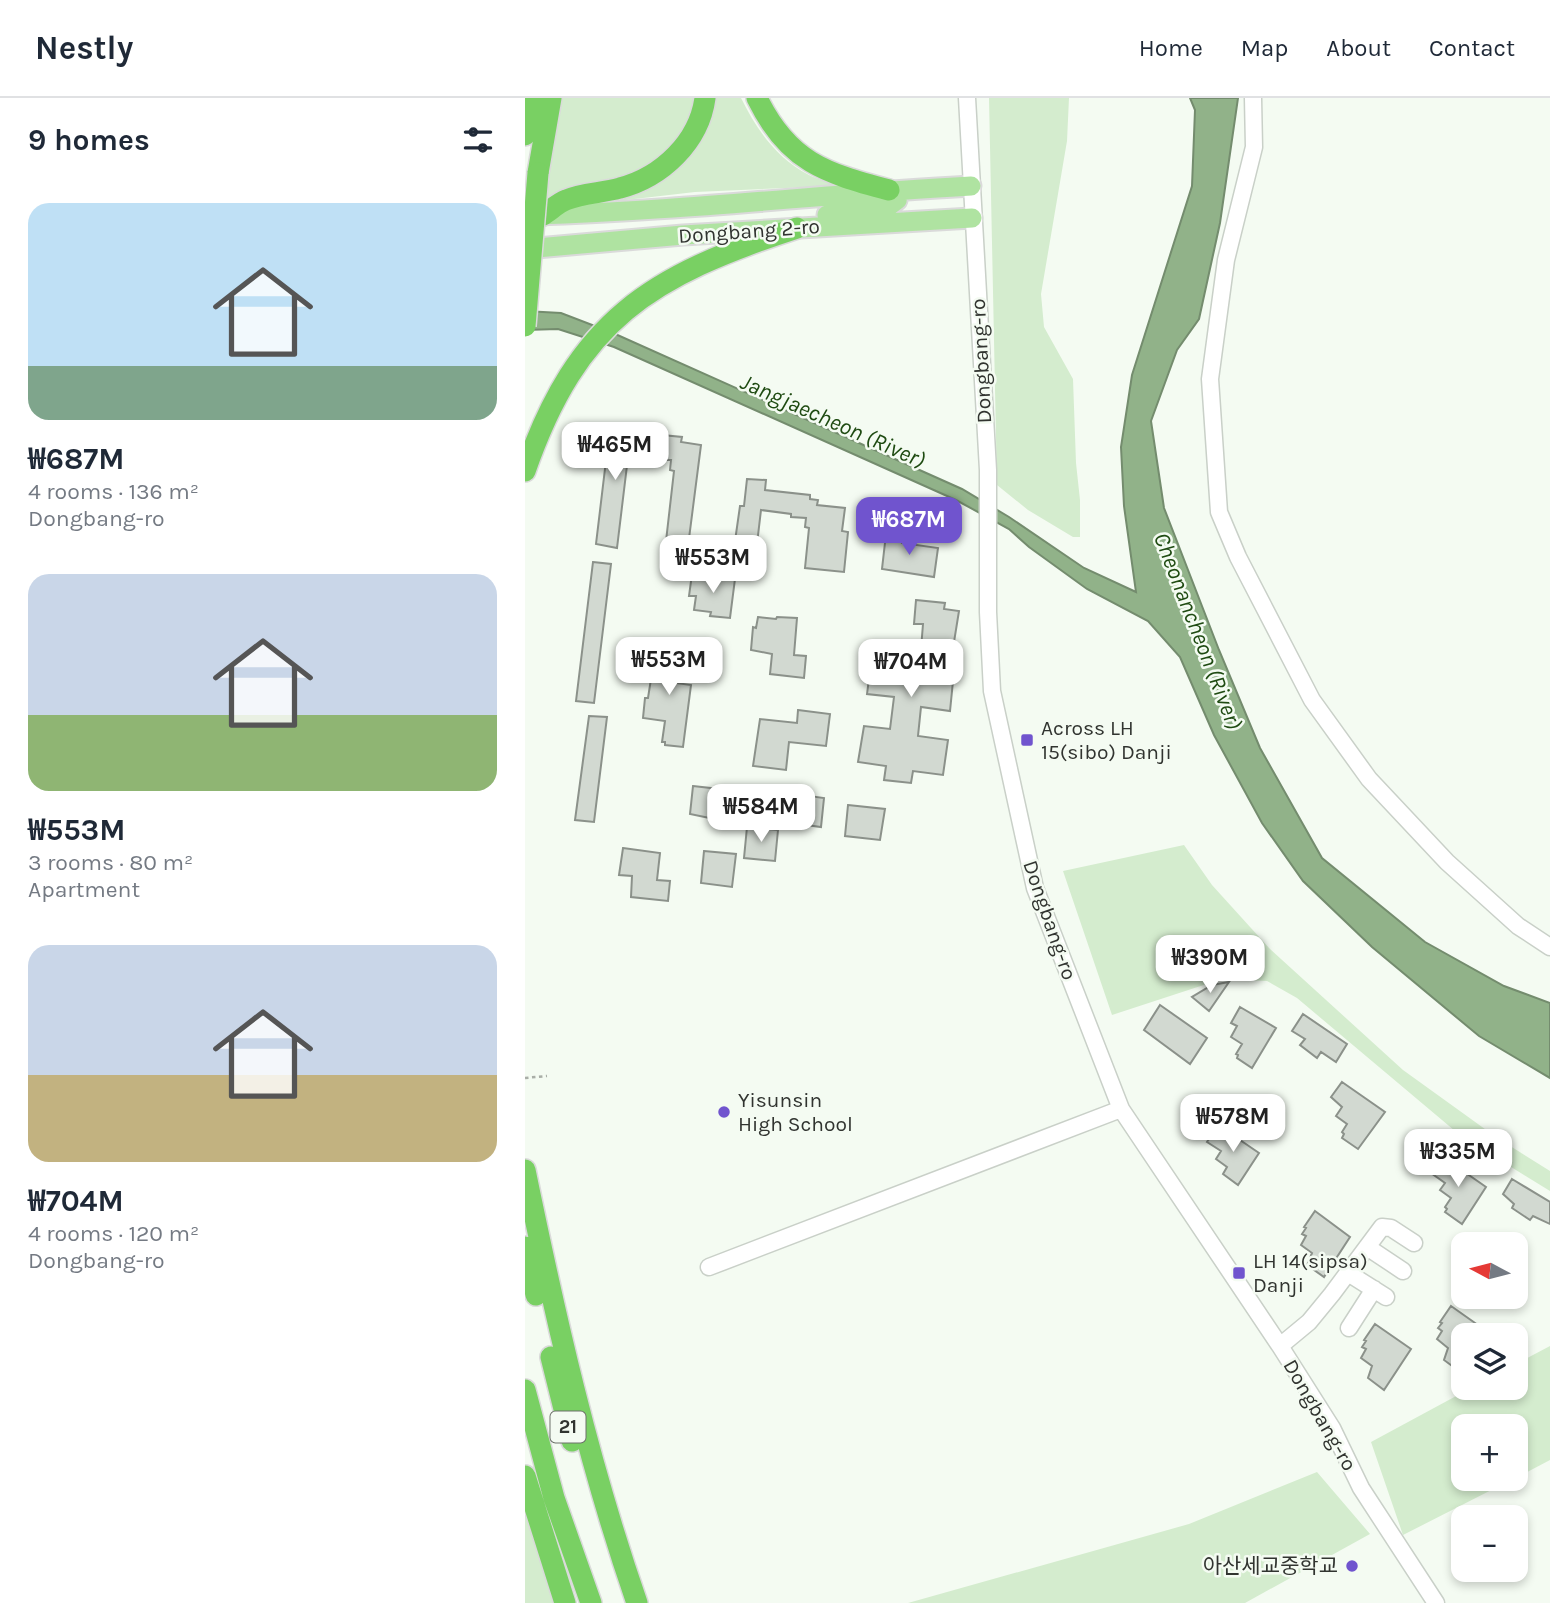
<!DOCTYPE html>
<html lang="en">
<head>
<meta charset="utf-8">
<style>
  body { margin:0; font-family:Karla,"Noto Sans KR",sans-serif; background:#f6f6f7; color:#1f2937; height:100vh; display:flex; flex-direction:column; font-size:26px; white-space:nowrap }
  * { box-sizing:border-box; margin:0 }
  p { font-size:23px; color:#747a83 }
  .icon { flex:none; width:38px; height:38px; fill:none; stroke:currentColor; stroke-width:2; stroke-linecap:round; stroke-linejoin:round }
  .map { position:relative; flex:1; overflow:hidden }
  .drawer { display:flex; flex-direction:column; background:#fff; width:525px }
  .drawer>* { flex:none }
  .needle { width:46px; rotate:277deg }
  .fabs { position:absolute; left:926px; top:1134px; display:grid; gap:14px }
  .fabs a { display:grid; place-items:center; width:77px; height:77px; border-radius:14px; background:#fff; box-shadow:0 4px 10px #0003; font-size:35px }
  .price { position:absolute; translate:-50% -60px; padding:0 16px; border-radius:14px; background:#fff; color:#222; font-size:23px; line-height:46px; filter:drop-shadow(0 2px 4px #0008) }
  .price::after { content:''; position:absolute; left:50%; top:42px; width:21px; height:16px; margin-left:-10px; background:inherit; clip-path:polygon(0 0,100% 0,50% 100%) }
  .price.active { background:#7054ce; color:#fff }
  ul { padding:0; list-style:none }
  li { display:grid; align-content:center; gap:14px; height:371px; padding:0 28px }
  li span { display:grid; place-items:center; height:217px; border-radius:21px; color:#555 }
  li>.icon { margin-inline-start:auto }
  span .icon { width:126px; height:126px; fill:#fffc; stroke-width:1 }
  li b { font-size:30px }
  h2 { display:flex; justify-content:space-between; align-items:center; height:84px; padding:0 28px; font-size:30px }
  header { display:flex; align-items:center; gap:42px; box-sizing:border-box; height:98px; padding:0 35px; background:#fff; border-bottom:2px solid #e0e1e3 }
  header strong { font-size:33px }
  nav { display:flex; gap:38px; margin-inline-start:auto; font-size:24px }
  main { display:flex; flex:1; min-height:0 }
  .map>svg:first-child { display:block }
</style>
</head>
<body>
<header>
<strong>Nestly</strong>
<nav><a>Home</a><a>Map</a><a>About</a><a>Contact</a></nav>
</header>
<main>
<section class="drawer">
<h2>9 homes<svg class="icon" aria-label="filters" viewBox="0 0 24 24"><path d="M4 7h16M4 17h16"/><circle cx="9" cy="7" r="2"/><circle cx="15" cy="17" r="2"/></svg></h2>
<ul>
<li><span style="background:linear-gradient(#bfe0f5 75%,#7fa58c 0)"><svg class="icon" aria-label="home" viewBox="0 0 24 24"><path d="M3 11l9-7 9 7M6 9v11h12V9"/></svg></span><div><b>₩687M</b><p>4 rooms · 136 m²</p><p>Dongbang-ro</p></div></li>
<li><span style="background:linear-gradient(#c9d6e8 65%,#8fb573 0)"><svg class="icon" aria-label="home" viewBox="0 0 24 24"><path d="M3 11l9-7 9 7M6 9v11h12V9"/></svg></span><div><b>₩553M</b><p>3 rooms · 80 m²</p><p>Apartment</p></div></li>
<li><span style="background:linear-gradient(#c9d6e8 60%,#c2b280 0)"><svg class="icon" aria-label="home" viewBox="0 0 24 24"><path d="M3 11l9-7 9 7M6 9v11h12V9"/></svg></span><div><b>₩704M</b><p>4 rooms · 120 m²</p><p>Dongbang-ro</p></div></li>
</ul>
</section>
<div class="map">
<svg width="1025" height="1505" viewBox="0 0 1025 1505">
  <rect width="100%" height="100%" fill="#f4fbf2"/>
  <path fill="#d4ecce" d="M35,0H173C167,13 159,39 150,49C118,82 63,93 19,99Z
    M186,0H216C232,32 251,60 284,77C292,81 302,83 309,88L170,94L92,103L87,101L122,87Z
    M464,0H544L542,43L516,196L519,229L548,281L551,365L555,402V439H548L503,412L472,387Z
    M659,747L687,787L745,851L878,972L971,1039L1025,1073V1093L936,1038L772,900L742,883L697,881L587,917L538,773Z
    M1025,1248V1362L991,1380L990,1328H938V1381H988L878,1437L846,1344L946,1290H990L991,1266Z
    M792,1374L845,1436L720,1505H383L664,1426Z
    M0,1407L30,1505H0Z"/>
  <path fill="#91b289" stroke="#748c6e" stroke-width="2" d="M665,0H713L695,125L674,221L652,252L626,323L639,410L694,552L735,650L797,760L900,844L979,888L1025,905V980L954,938L847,849L778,783L737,725L689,637L655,559L623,523L562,491L504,449L484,431L431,402L89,249L33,231L0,232V213L36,215L88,235L437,391L484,419L559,470L611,494L599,408L596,349L607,277L667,88L670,12Z"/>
  <path fill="#d2d9d1" stroke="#8b918a" stroke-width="2" d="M81,328L104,331V334L118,336L116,353L104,351L92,450L71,446L82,354L78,353Z
    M137,337L157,339L156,344L176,347L162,456L142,454L140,452L149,373L145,372L146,362H136L137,358H134Z
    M222,381L241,382L240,392L285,397V401L293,402L292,407L320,410L317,433L323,434L319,474L280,470L284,430L280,429L281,420L266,419V416L236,412L230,463L211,461L212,458L208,457L215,408H219Z
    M361,436L378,438L377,445L413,450L409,479L357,471Z
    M68,464L86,466L69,605L51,603Z
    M167,476L210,481L205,520L185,518L186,514L169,512L171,498H164Z
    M391,502L420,505L419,511L434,513L429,544L418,543L413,581L428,583L425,613L396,609L393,638L423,642L418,677L388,673L386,685L359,682L361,668L333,664L339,628L365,631L369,599L342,596L348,550L374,554L375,549L396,551L398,526H389Z
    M233,519L251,521L252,519L272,520L269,557L281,558L279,580L245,576L247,556L226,552L228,529L231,530Z
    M135,544L155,546L151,585L166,587L158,649L140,647V644H137L140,623L118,620L120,600H123L126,581L131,582Z
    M273,612L305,616L301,648L264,644L261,672L228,668L235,621L272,625Z
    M64,618L82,619L69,724L50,722Z
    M168,688L203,692L199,723L165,716Z
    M262,695L299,700L296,729L259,724Z
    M323,707L360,711L355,742L320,738Z
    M222,729L253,732L250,763L219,760Z
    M98,750L135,755L132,782L145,783L143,803L106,799L107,778L94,777Z
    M179,753L211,756L207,789L176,785Z
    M704,884L684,913L667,899L687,887Z
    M635,907L682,940L665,966L619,932Z
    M715,909L751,930L727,970L712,960L713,957L711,956L717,946L706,939L712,928L706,925Z
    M778,916L822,946L811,964L796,954L792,960L775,947L780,941L767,933Z
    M817,984L860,1014L833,1051L817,1040L819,1036L817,1034L822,1026L811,1018L817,1009L806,999Z
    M693,1027L734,1055L713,1087L698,1076L702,1069L691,1061L696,1053L682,1044Z
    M918,1059L961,1089L937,1126L920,1114L922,1111L920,1109L926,1100L915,1092L920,1085L906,1075Z
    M987,1081L1025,1104V1126L1008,1118L1005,1122L987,1110L989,1106L978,1096Z
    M790,1113L825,1139L799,1179L782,1167L787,1155L776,1147L781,1138L777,1136L781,1130L779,1129Z
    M926,1208L967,1237H938V1276L919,1262L923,1250L912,1241L917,1233L913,1230L917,1225L915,1224Z
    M850,1226L886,1251L859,1292L843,1280L847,1268L836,1260L841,1251L837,1249L841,1243L839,1242Z"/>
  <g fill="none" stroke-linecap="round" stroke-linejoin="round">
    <g stroke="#c9d0c8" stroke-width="19">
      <path id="minor" d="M442,0L463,372V514L467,593L510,790L596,1011L755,1248L807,1330L836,1390L911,1505
        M728,0L729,49L701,162L685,281L694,414L713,459L787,602L844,681L922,764L993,828L1025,849
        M842,1149L878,1173
        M184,1169L596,1011
        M823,1175L861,1199
        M824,1230L849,1191
        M755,1248L784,1224L807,1196L857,1129L866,1130L889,1145"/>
    </g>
    <g stroke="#dadada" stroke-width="23">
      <path id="major" d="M10,117C156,113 300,96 446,88
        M302,117L364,108L372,102L369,94L364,92
        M0,151L158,137L447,120"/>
    </g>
    <g stroke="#dadada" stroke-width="24">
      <path id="highway" d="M232,0C263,64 300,75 364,92
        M0,37L5,0
        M13,75L26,0
        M18,117C26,112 33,105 41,102C57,95 78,95 95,90C137,79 174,44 180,0
        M0,373C53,221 125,178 272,130
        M0,1072C30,1218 63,1364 112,1505
        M0,1149L11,1197
        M26,1259L47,1343
        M0,1292L29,1400L66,1505
        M0,1378L40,1505"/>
    </g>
    <path stroke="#a9aea7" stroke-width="2.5" stroke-dasharray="3.5 3.5" stroke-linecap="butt" d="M0,980L22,978"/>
    <use href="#minor" stroke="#fff" stroke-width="16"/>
    <use href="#major" stroke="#afe3a1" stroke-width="19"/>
    <use href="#highway" stroke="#79d063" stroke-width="21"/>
    <g stroke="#dadada" stroke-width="24" stroke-linecap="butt">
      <path id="highway-bridge" d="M0,228L13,75"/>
    </g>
    <use href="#highway-bridge" stroke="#79d063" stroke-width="21"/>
  </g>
  <g fill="#7054ce" stroke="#f4fbf2" stroke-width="2.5">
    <rect x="495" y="635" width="14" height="14" rx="3.5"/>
    <circle cx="199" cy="1014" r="7"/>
    <rect x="707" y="1168" width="14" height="14" rx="3.5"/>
    <circle cx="827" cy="1468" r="7"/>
  </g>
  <g text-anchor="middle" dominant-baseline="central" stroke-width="5" stroke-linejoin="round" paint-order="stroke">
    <rect fill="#f4fbf2" stroke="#6c706a" stroke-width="2" x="25.5" y="1313.5" width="35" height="31" rx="5"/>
    <g font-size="19" font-weight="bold" fill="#313430">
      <text x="43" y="1329">21</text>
    </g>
    <g font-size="21" fill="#313430" stroke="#f4fbf2">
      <text transform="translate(224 133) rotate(-4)">Dongbang 2-ro</text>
      <text transform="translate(456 263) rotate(-93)">Dongbang-ro</text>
      <text transform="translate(525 822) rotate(71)">Dongbang-ro</text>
      <text transform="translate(795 1317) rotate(60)">Dongbang-ro</text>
    </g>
    <g font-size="21" fill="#313430" stroke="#f4fbf2" text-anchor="start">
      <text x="516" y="630">Across LH<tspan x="516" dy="24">15(sibo) Danji</tspan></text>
      <text x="213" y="1002">Yisunsin<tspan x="213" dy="24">High School</tspan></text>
      <text x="728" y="1163">LH 14(sipsa)<tspan x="728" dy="24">Danji</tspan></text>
      <text x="813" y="1468" text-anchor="end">아산세교중학교</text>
    </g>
    <g font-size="23" font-style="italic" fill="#1f4b12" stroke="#f4fbf2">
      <text transform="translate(308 323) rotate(24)">Jangjaecheon (River)</text>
      <text transform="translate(673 533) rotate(69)">Cheonancheon (River)</text>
    </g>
  </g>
</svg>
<div class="fabs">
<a><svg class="needle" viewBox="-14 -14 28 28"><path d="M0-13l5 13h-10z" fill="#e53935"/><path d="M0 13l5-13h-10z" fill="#747a83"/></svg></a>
<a><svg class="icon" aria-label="layers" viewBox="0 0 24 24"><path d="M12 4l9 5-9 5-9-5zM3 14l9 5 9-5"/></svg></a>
<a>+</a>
<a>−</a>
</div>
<b class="price" style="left:90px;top:384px">₩465M</b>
<b class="price active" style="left:384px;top:459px">₩687M</b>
<b class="price" style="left:188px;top:497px">₩553M</b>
<b class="price" style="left:144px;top:599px">₩553M</b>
<b class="price" style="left:386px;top:601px">₩704M</b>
<b class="price" style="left:236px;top:746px">₩584M</b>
<b class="price" style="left:685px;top:897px">₩390M</b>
<b class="price" style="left:708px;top:1056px">₩578M</b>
<b class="price" style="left:933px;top:1091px">₩335M</b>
</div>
</main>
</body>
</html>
